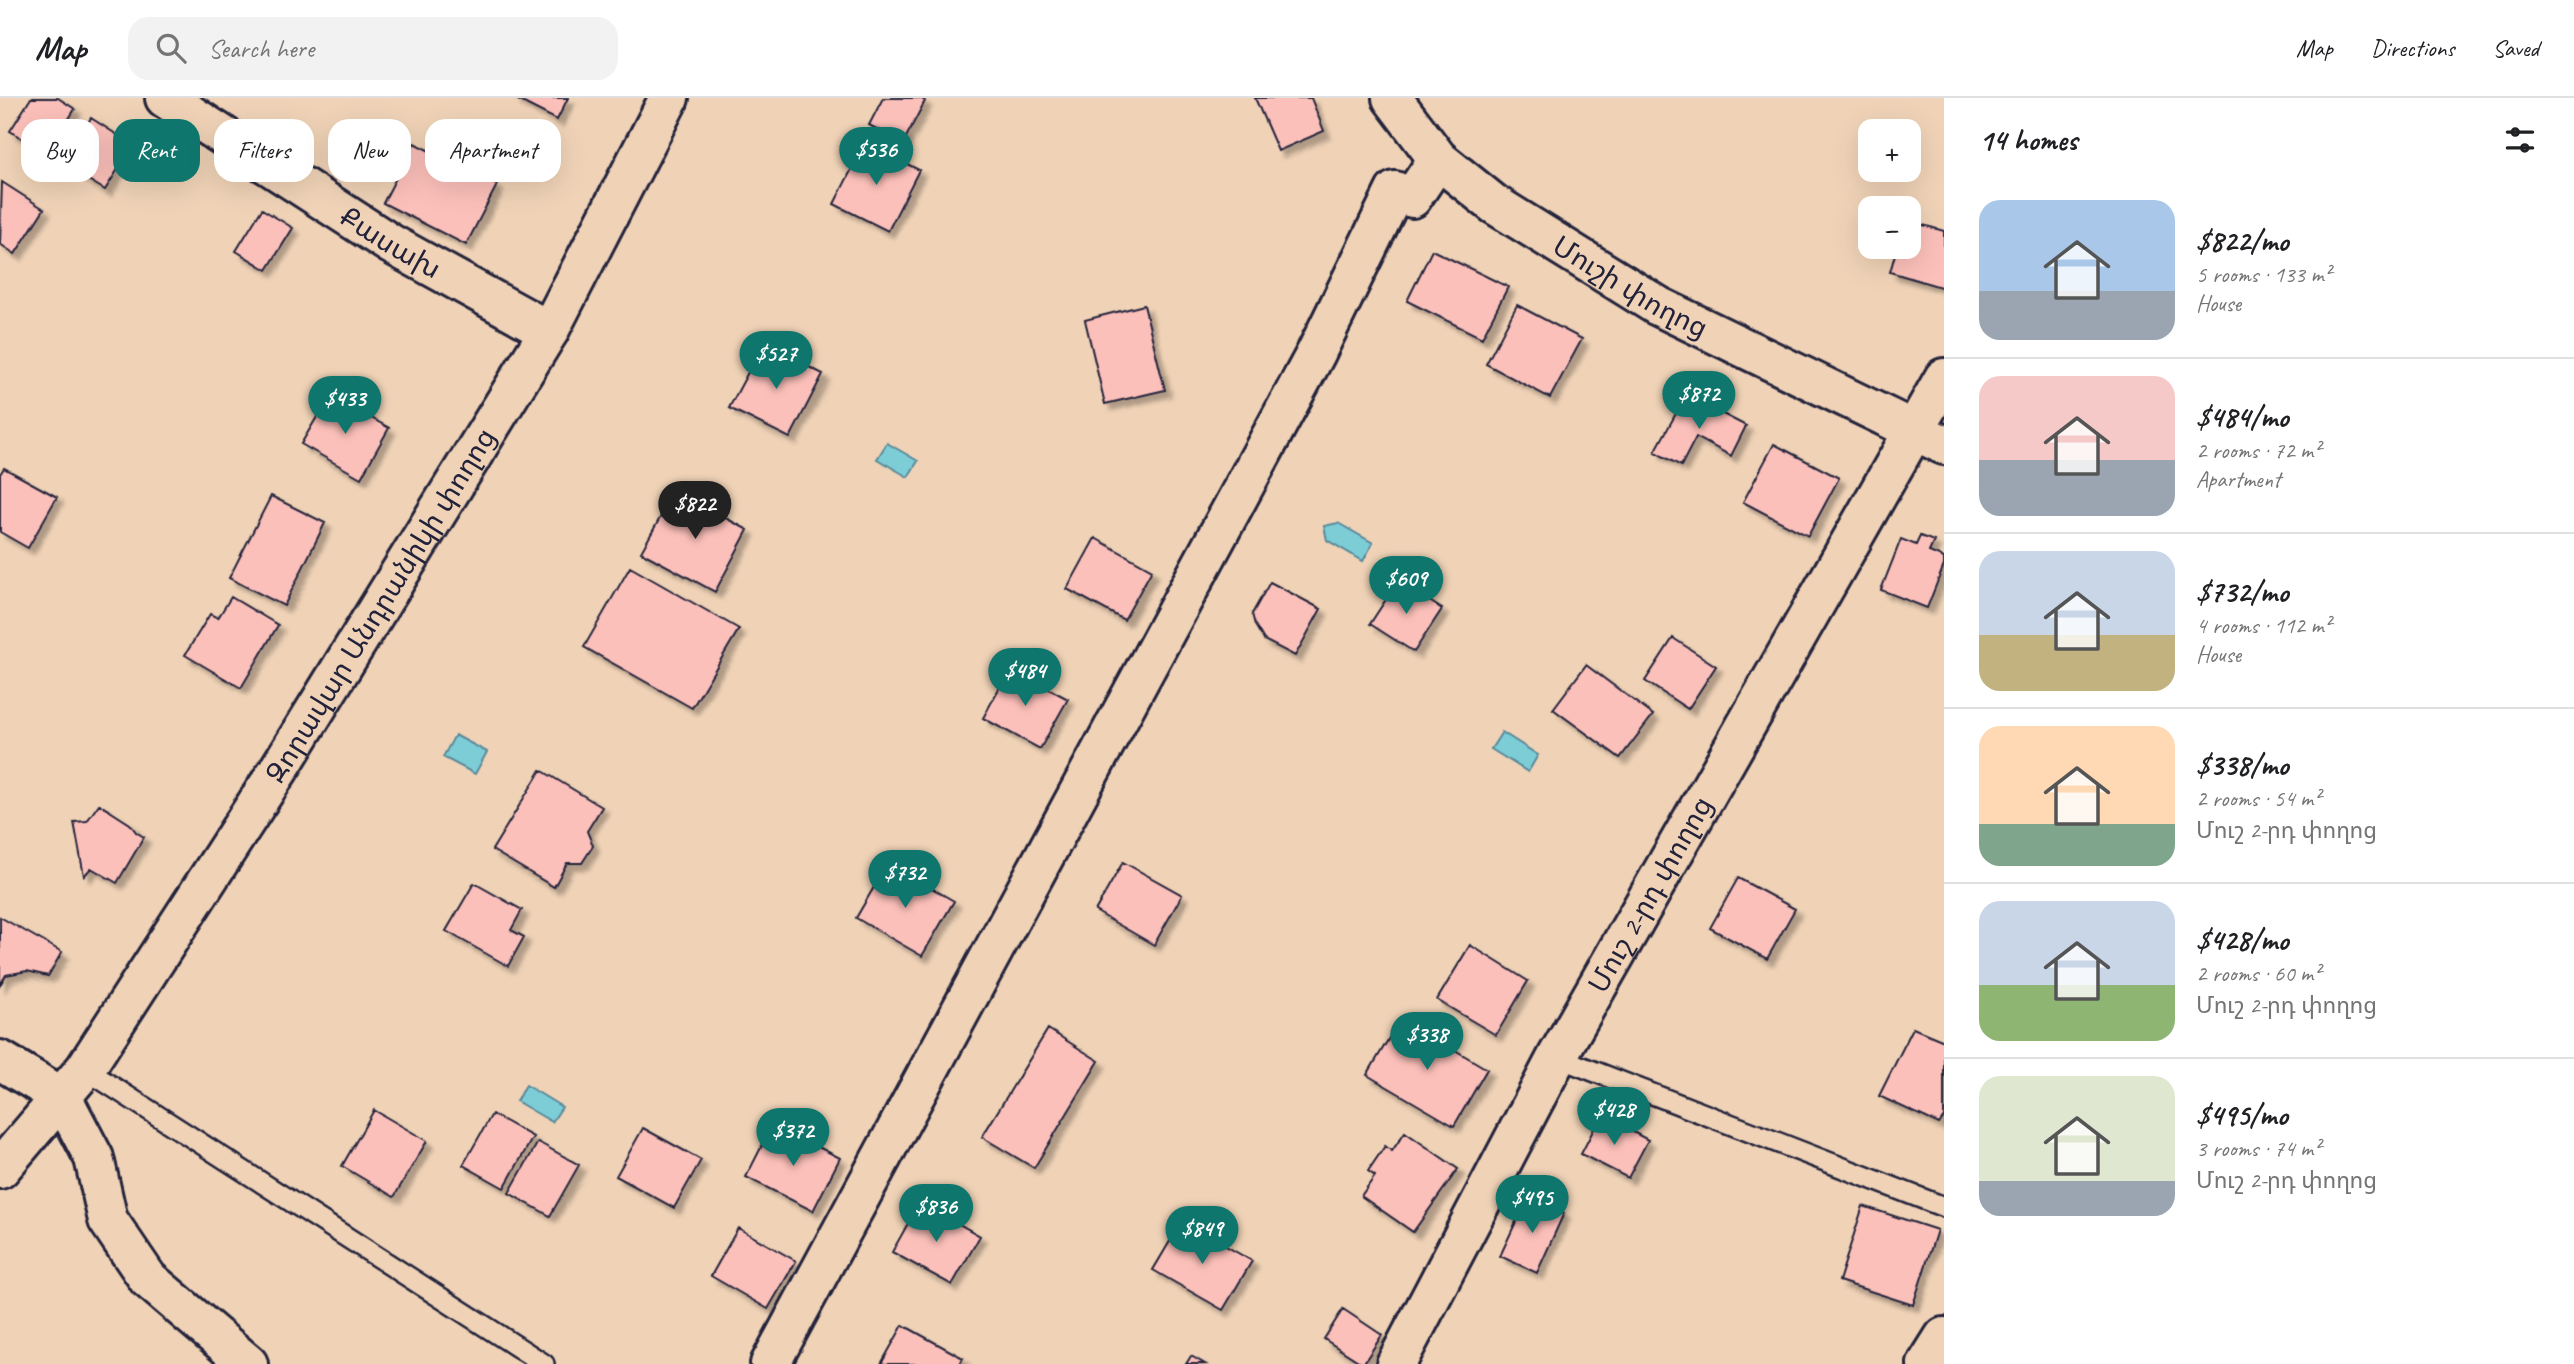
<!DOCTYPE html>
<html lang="en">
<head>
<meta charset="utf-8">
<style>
  body { margin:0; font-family:Caveat,"Noto Sans Armenian",sans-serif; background:#f2f2f2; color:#202124; height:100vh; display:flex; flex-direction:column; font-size:26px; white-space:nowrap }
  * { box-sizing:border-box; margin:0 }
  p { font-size:23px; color:#757577 }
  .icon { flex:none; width:38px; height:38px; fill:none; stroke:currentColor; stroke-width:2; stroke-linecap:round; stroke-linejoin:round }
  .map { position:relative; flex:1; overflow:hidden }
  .side { display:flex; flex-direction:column; background:#fff; width:630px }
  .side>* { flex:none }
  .banner { position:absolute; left:21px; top:21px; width:665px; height:63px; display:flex; gap:14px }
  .buttons { position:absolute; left:1858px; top:21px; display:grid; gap:14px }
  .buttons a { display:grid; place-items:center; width:63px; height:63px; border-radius:14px; background:#fff; box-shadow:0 7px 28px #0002; font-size:35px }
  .price { position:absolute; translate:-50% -60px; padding:0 16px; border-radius:24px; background:#0f766e; color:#fff; font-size:23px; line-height:46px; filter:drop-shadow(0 2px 4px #0008) }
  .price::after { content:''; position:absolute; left:50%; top:42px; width:21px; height:16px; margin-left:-10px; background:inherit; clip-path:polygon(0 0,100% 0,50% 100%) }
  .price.current { background:#222; color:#fff }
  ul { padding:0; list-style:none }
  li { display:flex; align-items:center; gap:21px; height:175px; padding:0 35px }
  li+li { border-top:2px solid #e0e0e0 }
  li span { display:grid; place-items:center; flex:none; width:196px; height:140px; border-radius:21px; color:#555 }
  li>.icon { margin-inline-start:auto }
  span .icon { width:84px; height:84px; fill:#fffc; stroke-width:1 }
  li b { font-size:30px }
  h2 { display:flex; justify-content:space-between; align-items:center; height:84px; padding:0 35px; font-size:30px }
  .tag { padding:0 24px; border-radius:21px; background:#fff; box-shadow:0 7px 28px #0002; font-size:24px; line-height:63px }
  .tag.current { background:#0f766e; color:#fff }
  header { display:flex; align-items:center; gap:42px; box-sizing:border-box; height:98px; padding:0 35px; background:#fff; border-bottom:2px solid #e0e0e0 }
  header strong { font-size:33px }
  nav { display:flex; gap:38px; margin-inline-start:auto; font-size:24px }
  .search { width:490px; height:63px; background:#f2f2f2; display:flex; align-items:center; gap:18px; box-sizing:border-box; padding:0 24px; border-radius:21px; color:#757577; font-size:26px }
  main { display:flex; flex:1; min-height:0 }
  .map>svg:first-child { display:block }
</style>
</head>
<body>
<header>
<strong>Map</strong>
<div class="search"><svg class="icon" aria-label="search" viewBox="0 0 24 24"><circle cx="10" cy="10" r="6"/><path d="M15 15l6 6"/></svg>Search here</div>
<nav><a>Map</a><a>Directions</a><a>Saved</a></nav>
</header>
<main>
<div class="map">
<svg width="1944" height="1266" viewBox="0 0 1944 1266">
  <defs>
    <filter id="shadow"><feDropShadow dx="6" dy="6" stdDeviation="2" flood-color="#0004"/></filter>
  </defs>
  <rect width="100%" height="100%" fill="#f0d3b7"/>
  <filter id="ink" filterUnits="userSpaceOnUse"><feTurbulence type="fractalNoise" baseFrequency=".0143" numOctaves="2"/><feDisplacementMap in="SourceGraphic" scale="14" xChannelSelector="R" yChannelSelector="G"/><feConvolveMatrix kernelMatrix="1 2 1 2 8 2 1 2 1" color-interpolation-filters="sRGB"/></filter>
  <g filter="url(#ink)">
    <path fill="#7dcdd7" stroke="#598999" stroke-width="2" d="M887,345L918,363L908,379L877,361Z
      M1338,425L1373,445L1363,463L1327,442L1324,428Z
      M1502,634L1538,657L1528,674L1491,651Z
      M455,637L487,654L475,676L443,659Z
      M526,987L562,1009L552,1024L516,1003Z"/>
    <path fill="#fcc0ba" stroke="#22223b" stroke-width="2" filter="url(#shadow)" d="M31,0H58L75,11L47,56L10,33Z
      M514,0H568L557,22Z
      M883,0H920L925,3L903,45L869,27Z
      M1255,0H1311L1324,33L1278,53Z
      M91,20L133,47L105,92L62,66Z
      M414,45L497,87L466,147L383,105Z
      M865,45L919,72L888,133L834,106Z
      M2,84L44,111L15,156L0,146Z
      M262,111L293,130L267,172L236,153Z
      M1909,123L1944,133V190L1890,174L1897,149H1909Z
      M1432,152L1508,189L1482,240L1407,203Z
      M1144,207L1165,292L1105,306L1085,222Z
      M1517,207L1582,241L1550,300L1486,266Z
      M763,246L823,276L790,340L729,310Z
      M330,297L389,330L361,380L301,346Z
      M1686,297L1746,328L1731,358L1696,339L1681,368L1655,354Z
      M1774,346L1839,380L1808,438L1743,404Z
      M4,370L57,399L28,450L0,434V376Z
      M675,393L748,432L715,494L641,454Z
      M271,398L325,425L284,508L229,480Z
      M1920,438L1934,443L1929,454L1944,460V467L1927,510L1881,492L1901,441L1916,447Z
      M1095,440L1152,472L1124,522L1067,491Z
      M630,469L739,531L692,610L584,549Z
      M1398,483L1442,511L1414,554L1370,526Z
      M1270,484L1321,511L1295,558L1264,542L1255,527L1252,516Z
      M231,499L278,527L241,590L185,557L210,516L218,520Z
      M1673,540L1716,568L1688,611L1645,583Z
      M1586,567L1653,617L1620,660L1553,611Z
      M1010,570L1068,601L1040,651L983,620Z
      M541,672L602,709L587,733L593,748L582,765H567L554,789L492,752Z
      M99,706L130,726L136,734L144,739L117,785L91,770L84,778L74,724L87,723Z
      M1123,764L1182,797L1154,847L1095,813Z
      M888,765L954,803L922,858L856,820Z
      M1738,780L1795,811L1767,861L1710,830Z
      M474,785L522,812L511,832L524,839L508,868L446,833Z
      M0,819L62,854L48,878L27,873L6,877L0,887Z
      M1470,847L1528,883L1496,937L1437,902Z
      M1401,920L1487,971L1454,1028L1367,977Z
      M1913,930L1944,943V1019L1939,1026L1879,998Z
      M1048,931L1099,963L1034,1070L982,1039Z
      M374,1012L427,1043L394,1099L342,1068Z
      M492,1016L533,1039L504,1090L463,1067Z
      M1601,1017L1648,1042L1628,1080L1581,1056Z
      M773,1026L840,1060L813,1113L746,1079Z
      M643,1030L701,1062L674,1110L616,1078Z
      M1405,1034L1458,1071L1413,1134L1361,1098L1375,1078L1368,1073L1385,1048L1392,1053Z
      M538,1044L579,1067L550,1118L509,1095Z
      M1528,1098L1564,1115L1537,1175L1500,1158Z
      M920,1104L980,1138L952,1187L892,1154Z
      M1863,1108L1937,1132L1913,1207L1839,1183Z
      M1182,1123L1252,1163L1223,1212L1153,1172Z
      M738,1130L796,1163L768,1211L711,1178Z
      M1343,1211L1382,1237L1363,1266L1324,1241Z
      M903,1227L963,1260L960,1266H881Z
      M1191,1258L1205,1266H1186Z"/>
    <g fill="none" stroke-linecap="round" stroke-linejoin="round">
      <g stroke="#22223b" stroke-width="24">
        <path id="service" d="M1557,959L1944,1109
          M85,971L544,1266"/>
      </g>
      <g stroke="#22223b" stroke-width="44">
        <g id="minor">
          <path id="s1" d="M165,0L391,146L549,233"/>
          <path id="s2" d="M1392,0L1438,61L1494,106L1658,208L1944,347"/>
          <path d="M0,962L62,999"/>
          <path d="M62,999L94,1060L108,1122L148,1181L248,1266"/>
          <path id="s3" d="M0,1071L85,971L279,671L549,233L669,0"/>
          <path d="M770,1266L1315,257L1395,93L1412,100L1438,61"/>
          <path id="s4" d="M1396,1266L1557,959L1944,280"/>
          <path d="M1927,1266L1944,1239"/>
        </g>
      </g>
      <use href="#service" stroke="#f0d3b7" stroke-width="19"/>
      <use href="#minor" stroke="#f0d3b7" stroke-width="38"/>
    </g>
  </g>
  <g text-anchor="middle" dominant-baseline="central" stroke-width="7" stroke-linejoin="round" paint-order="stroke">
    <g font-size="28" fill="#22223b" stroke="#f0d3b7">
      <text stroke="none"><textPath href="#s1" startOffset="268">Քասախ</textPath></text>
      <text stroke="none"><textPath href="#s2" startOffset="308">Մուշի փողոց</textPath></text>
      <text stroke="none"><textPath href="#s3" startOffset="681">Զորավար Անդրանիկի փողոց</textPath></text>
      <text stroke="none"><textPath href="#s4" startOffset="534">Մուշ 2-րդ փողոց</textPath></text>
    </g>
  </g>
</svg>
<div class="buttons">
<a>+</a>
<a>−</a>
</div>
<b class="price" style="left:876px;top:89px">$536</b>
<b class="price" style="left:776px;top:293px">$527</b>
<b class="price" style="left:1699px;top:333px">$872</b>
<b class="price" style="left:345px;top:338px">$433</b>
<b class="price current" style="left:695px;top:443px">$822</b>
<b class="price" style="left:1406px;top:518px">$609</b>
<b class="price" style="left:1025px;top:610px">$484</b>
<b class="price" style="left:905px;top:812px">$732</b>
<b class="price" style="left:1427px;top:974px">$338</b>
<b class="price" style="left:1614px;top:1049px">$428</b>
<b class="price" style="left:793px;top:1070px">$372</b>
<b class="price" style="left:1532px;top:1137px">$495</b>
<b class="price" style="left:936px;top:1146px">$836</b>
<b class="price" style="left:1202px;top:1168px">$849</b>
<div class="banner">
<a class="tag">Buy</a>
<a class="tag current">Rent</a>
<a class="tag">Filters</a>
<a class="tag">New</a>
<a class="tag">Apartment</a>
</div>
</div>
<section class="side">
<h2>14 homes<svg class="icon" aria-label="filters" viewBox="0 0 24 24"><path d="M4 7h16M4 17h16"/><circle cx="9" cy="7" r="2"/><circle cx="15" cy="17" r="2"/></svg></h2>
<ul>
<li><span style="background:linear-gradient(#a9c7e8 65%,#9aa5b1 0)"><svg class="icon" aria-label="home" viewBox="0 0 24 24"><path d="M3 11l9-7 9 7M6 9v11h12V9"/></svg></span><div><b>$822/mo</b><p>5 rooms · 133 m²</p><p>House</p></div></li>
<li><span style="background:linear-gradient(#f6c9c9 60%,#9aa5b1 0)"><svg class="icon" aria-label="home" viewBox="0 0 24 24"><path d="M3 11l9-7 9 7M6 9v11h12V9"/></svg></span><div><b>$484/mo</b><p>2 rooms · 72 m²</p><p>Apartment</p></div></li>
<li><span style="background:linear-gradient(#c9d6e8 60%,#c2b280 0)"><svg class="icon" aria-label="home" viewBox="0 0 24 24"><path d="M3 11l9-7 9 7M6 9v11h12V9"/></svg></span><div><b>$732/mo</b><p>4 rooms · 112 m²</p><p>House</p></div></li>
<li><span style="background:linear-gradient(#ffd9b3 70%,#7fa58c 0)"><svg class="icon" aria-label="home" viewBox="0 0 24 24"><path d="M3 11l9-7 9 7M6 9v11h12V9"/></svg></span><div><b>$338/mo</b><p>2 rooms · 54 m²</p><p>Մուշ 2-րդ փողոց</p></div></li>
<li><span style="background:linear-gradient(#c9d6e8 60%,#8fb573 0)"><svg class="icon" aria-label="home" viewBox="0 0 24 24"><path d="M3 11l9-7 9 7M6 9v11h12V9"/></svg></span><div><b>$428/mo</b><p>2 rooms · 60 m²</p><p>Մուշ 2-րդ փողոց</p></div></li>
<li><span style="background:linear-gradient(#dfe7d0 75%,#9aa5b1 0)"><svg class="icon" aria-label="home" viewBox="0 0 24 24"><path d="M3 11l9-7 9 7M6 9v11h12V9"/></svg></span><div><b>$495/mo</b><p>3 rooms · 74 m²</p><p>Մուշ 2-րդ փողոց</p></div></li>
</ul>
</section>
</main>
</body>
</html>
